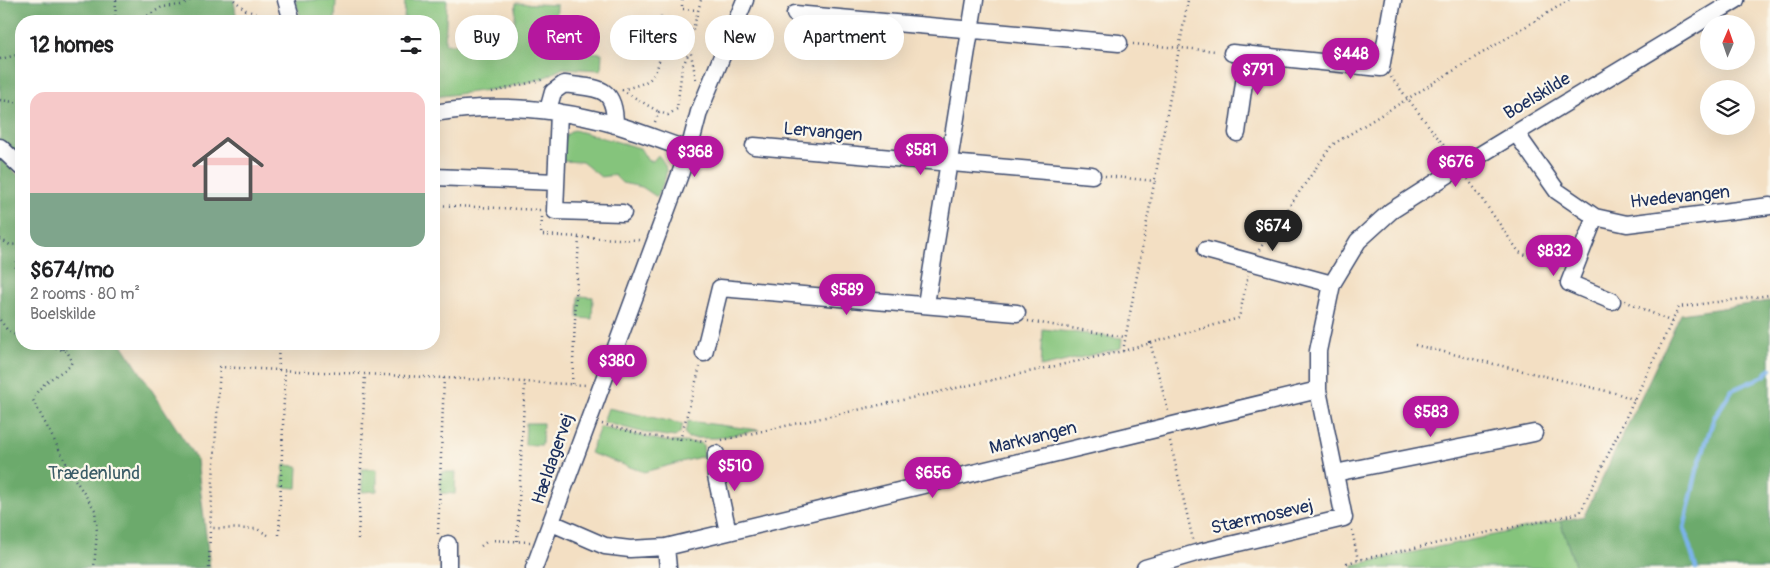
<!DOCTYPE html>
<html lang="en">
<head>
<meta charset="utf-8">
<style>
  body { margin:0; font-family:Pangolin,sans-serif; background:#f2f2f2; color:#202124; height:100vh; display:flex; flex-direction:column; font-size:19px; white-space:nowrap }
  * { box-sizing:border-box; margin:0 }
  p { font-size:16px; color:#757577 }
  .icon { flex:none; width:28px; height:28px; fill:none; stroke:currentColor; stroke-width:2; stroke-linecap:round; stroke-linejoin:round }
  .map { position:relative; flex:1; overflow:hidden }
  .drawer { position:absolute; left:15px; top:15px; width:425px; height:335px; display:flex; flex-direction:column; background:#fff; border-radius:20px; box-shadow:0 5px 20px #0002 }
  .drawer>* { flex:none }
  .top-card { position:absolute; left:455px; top:15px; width:475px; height:45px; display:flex; gap:10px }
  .needle { width:32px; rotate:2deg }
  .buttons { position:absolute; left:1700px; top:15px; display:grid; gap:10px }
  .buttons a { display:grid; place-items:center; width:55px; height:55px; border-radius:50%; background:#fff; box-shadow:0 5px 20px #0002; font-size:25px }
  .price { position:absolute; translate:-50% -42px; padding:0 11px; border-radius:18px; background:#b5179e; color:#fff; font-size:16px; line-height:32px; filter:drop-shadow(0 1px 2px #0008) }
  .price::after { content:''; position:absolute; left:50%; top:30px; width:15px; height:11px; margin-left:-8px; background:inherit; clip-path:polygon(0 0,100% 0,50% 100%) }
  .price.on { background:#222; color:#fff }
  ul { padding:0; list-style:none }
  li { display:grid; align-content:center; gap:10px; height:265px; padding:0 15px }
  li+li { border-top:1px solid #e0e0e0 }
  li span { display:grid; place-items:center; height:155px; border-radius:15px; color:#555 }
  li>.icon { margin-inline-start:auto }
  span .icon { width:90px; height:90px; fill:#fffc; stroke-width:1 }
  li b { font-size:21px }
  h2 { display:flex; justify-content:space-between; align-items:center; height:60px; padding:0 15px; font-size:21px }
  .tag { padding:0 18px; border-radius:22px; background:#fff; box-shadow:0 5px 20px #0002; font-size:18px; line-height:45px }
  .tag.on { background:#b5179e; color:#fff }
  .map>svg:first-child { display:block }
</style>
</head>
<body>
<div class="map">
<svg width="1770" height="568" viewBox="0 0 1770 568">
  <rect width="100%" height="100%" fill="#fbf7ec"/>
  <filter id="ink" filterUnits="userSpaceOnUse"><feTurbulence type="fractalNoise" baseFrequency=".02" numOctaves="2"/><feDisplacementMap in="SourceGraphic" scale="10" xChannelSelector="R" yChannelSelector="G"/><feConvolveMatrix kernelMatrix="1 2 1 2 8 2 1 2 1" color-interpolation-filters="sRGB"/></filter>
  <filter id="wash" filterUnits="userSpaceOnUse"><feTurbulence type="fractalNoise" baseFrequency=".0096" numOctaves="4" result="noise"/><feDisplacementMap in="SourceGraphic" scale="20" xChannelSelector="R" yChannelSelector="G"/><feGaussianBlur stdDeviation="1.12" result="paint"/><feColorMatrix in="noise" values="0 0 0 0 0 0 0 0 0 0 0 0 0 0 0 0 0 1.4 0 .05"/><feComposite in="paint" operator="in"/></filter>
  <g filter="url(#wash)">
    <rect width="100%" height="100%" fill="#f3dfc3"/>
    <path fill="#85c47c" stroke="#507a6d" d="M295,0H336L335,21H302Z
      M405,0H447L445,44L513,47L516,3L557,5L555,50L602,53L601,70L563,68L544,78L504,88L434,97V21H404Z
      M574,130L640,148L648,161H653L658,155C673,171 664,180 657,197L642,187L622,183L614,175L601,177L582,162L561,161L566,135Z
      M579,296L593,297L592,319L578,318Z
      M1043,329L1122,338L1121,348L1041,367Z
      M608,408L683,424L680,433L675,437L645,433L603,422Z
      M688,421L759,430L717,438H688L685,433Z
      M526,423H543L542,445H525Z
      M600,427L664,441L700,443L703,445L704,456L644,472L590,453Z
      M284,465L298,466L297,488L282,487Z
      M362,469H377V491L362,492Z
      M441,472H456L455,494L440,493Z
      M1560,521L1576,568H1353V565Z"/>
    <path fill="#6caa6c" stroke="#446c65" d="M0,0H234L237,21H21V161L0,141Z
      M0,157L21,178V344H122L197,460L210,568H0Z
      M1770,301V568H1576L1560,521L1584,516L1681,314Z"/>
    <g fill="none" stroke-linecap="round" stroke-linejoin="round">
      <path stroke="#7bb4eb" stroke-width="4.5" d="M1696,568L1684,528L1697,470L1714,418L1732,390L1764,376L1770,369"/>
    </g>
  </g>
  <g filter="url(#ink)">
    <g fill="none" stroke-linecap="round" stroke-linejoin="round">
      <g stroke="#3b496d" stroke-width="19">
        <path id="minor" d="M286,0L292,21
          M795,14L1119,43
          M1232,53L1381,68L1393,0
          M548,110L553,92L564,84C597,89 615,84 615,125
          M559,112L555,211L623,213
          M434,113C493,103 555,108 613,124C638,131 664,142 689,150
          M1237,133L1248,54
          M1516,133L1557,191L1595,217L1627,224L1770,206
          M754,146L1092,175
          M0,147L21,167
          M434,177L556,182
          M1595,217L1569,283L1612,301
          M1206,250L1332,284
          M926,304L975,0
          M704,353L720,288L1017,313
          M716,454V476L728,532
          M1335,473L1534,433
          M552,523L605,546L630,549L666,547L1318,390
          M666,547L668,568
          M448,568V544
          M534,568L689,150L699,112L745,0
          M1145,568L1196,553L1344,518L1318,390V351L1332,284L1358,241L1391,211L1460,167L1736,0"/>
      </g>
      <path stroke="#3b496d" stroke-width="2.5" stroke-dasharray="1 4" stroke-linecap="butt" d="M234,0L246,10L273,21
        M682,0V9L698,10
        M115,21L116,0
        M139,21L162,7L181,5L191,0
        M1133,44L1217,51
        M0,59L21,54
        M1391,77L1452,156
        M696,79L689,44L701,0
        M622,90L659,112
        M622,90C631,87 641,85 649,80C665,67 660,33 661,14
        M492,92L545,79
        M0,100L21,103
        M655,122L659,112L668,115L677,109L682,68L689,52
        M1105,176L1156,181
        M1468,179L1519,252L1558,270
        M434,205L541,210
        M542,217L541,235L640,240
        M0,239L10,245L21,244
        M1259,250L1332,145L1569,0
        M21,253L15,265L21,285
        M1625,301L1672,322
        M0,320L8,331L21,338
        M1028,321L1125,337
        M1150,342L1168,411
        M41,344L67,351L72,361L70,366C57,376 39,383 33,400L74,478L95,510L97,532L94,568
        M62,344L63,350
        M278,344L279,370
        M1415,345L1619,394L1635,400
        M1123,351L1188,0
        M572,384L579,236
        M602,424L647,436L707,441
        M680,440L700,367
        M722,440L1123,351L1239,318L1248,275
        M1170,441L1193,540
        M1352,530L1358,560
        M438,534L444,378
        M268,535L257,529L210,528L220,367L587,385
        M279,535L285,370
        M358,539L365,374
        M517,541L525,381
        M481,546L489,540L530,542
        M209,568L210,528
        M1348,568L1347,563L1358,560L1580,513L1679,307L1770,295"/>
      <use href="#minor" stroke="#fff" stroke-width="16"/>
    </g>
  </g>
  <g text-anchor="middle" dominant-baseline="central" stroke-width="4.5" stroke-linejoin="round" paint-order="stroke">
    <g font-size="18" fill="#1b2f5e" stroke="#fbf7ec">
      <text transform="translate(1537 96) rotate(-31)">Boelskilde</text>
      <text transform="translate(823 132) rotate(5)">Lervangen</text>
      <text transform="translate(1680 197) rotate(-6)">Hvedevangen</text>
      <text transform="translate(1033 438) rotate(-14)">Markvangen</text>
      <text transform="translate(553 459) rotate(-71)">Hældagervej</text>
      <text transform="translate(1262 517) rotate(-13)">Stærmosevej</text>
    </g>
    <g font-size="18" fill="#3b5c67" stroke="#fbf7ec">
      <text x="94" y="473">Trædenlund</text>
    </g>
  </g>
</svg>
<div class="buttons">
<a><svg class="needle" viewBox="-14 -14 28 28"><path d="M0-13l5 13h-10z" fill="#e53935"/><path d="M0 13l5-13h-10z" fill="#757577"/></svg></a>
<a><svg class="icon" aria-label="layers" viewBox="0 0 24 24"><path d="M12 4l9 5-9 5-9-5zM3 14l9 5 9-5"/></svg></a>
</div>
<b class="price" style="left:1351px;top:80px">$448</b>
<b class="price" style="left:1258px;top:96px">$791</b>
<b class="price" style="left:921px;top:176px">$581</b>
<b class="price" style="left:695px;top:178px">$368</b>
<b class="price" style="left:1456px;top:188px">$676</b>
<b class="price on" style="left:1273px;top:252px">$674</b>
<b class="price" style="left:1554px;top:277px">$832</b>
<b class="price" style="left:847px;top:316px">$589</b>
<b class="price" style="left:617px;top:387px">$380</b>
<b class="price" style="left:1431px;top:438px">$583</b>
<b class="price" style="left:735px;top:492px">$510</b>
<b class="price" style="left:933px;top:499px">$656</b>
<div class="top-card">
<a class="tag">Buy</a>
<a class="tag on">Rent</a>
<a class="tag">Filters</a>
<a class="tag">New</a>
<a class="tag">Apartment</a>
</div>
<section class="drawer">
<h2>12 homes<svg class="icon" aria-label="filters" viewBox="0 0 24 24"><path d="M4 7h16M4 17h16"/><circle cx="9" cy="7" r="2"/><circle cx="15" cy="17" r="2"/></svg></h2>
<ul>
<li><span style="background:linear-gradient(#f6c9c9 65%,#7fa58c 0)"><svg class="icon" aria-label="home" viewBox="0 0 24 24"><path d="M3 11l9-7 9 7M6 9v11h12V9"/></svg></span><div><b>$674/mo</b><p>2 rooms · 80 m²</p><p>Boelskilde</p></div></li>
</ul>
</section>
</div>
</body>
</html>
